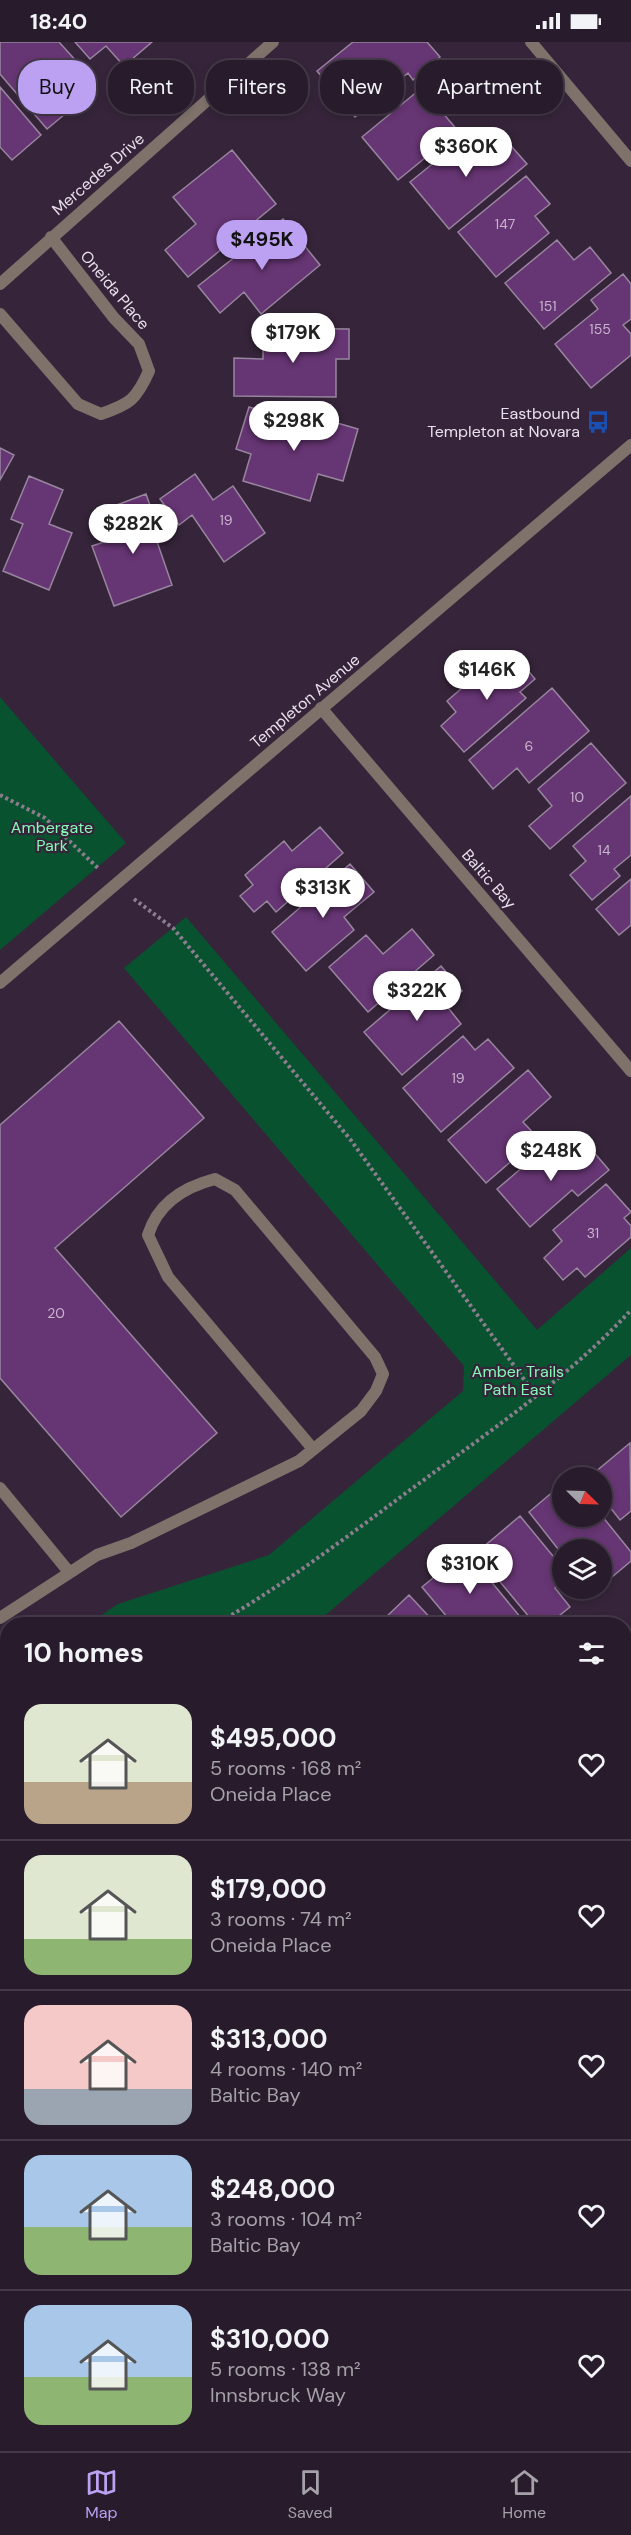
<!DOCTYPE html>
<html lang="en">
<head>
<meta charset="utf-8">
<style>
  body { margin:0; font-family:"DM Sans",sans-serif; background:#342938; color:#f1f3f6; height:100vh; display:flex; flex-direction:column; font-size:22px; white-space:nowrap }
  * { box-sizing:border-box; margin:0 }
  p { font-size:20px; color:#a5a1a9 }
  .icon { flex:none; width:33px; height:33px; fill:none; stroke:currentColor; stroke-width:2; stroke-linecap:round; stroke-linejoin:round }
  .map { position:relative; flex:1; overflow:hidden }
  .details { position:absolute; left:0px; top:1575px; width:632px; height:834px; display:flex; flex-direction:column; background:#281c2c; border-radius:24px 24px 0 0; box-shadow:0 3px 9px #0003,0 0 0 2px #443a48 }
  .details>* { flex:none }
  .guide { position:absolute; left:18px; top:18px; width:596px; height:54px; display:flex; gap:12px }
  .needle { width:39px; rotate:113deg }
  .controls { position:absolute; left:552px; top:1425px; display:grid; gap:12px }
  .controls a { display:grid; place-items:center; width:60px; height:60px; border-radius:50%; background:#281c2c; box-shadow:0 3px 9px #0003,0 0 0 2px #443a48; font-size:30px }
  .price { position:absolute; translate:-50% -51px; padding:0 14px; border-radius:21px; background:#fff; color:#222; font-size:20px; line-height:39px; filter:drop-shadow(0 2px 3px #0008) }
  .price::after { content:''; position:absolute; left:50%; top:36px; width:18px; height:14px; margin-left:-9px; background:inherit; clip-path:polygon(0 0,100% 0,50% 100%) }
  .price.active { background:#bca0f2; color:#111 }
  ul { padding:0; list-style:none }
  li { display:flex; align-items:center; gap:18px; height:150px; padding:0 24px }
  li+li { border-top:2px solid #443a48 }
  li span { display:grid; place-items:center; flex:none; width:168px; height:120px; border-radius:18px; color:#555 }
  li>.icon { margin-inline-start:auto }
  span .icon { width:72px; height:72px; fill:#fffc; stroke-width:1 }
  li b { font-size:26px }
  h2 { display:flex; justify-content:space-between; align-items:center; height:72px; padding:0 24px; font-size:26px }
  .chip { padding:0 21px; border-radius:24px; background:#281c2c; box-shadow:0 3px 9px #0003,0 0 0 2px #443a48; font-size:21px; line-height:54px }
  .chip.active { background:#bca0f2; color:#111 }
  .status { display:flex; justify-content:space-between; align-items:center; height:42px; padding:0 30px; background:#281c2c; direction:ltr }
  .status svg { height:16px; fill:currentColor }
  .dock { display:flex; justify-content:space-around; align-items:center; height:84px; border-top:2px solid #443a48; background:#281c2c; font-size:16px; color:#a5a1a9 }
  .dock a { display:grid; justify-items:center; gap:3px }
  .dock .active { color:#bca0f2 }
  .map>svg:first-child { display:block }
</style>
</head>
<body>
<div class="status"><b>18:40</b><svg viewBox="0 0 49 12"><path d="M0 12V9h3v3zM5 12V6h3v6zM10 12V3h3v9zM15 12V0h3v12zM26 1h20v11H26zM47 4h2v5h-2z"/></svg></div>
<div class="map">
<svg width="631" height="2409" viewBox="0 0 631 2409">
  <rect width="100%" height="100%" fill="#36253a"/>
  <path fill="#08522f" d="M0,655L126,801L0,908Z
    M186,875L537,1288L631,1206V1313L315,1582H88L118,1562L269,1513L463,1349L464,1324L124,926Z
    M7,1636V1793L0,1790V1641Z"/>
  <path fill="#663573" stroke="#98859e" stroke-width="1.5" d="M0,0H59L77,20L56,38L76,63L47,87L0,32Z
    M75,0H152L124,24L106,4L90,17Z
    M353,0H427L440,15L413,38L408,31L355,75L317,29Z
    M441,30L461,54L442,70L458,89L398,138L362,95Z
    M0,45L41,93L12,118L0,105Z
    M468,93L485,114L505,97L527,122L449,187L410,140Z
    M232,108L276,162L188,235L165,208L196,182L173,155Z
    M526,134L550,162L535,174L549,191L496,235L458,190Z
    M283,177L320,223L261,272L244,250L220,271L198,244Z
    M557,198L574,218L590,205L611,231L544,287L505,241Z
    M623,232L631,242V277L623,283L631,292V313L591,346L555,302L598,267L591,258Z
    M263,286L349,287V317H336V355L234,354V316L263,317Z
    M249,365L318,386L320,376L358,387L343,439L318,432L310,459L243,439L251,412L236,407Z
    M0,406L14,413L0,438Z
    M195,432L213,458L233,444L265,491L224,520L192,473L179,483L160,457Z
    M29,434L63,448L49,482L72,491L49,548L3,529L23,482L11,477Z
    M146,452L158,486L153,488L172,543L114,564L92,504L125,493L114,464Z
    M514,612L535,637L520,650L526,656L464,710L441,684L456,670L447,659L493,619L499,625Z
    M552,646L589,689L529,741L517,726L493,747L469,718Z
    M591,701L626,741L550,807L529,784L552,764L538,747Z
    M631,754V813L614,827L620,834L592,858L570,833L586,819L573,804Z
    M320,785L343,811L276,870L267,859L254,870L240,854L253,843L245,833L284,799L292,809Z
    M350,822L374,850L344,875L354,888L306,929L272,890Z
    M631,837V883L619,893L596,867Z
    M412,887L434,913L368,970L329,925L366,893L383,912Z
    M441,924L462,949L446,963L461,982L402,1033L364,990Z
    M119,979L204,1076L55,1206L217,1391L121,1475L0,1336V1083Z
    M463,994L475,1008L488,997L514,1026L441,1090L403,1046Z
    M528,1028L551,1055L523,1080L538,1096L486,1141L448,1098Z
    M585,1100L609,1128L578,1154L572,1148L530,1185L497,1147L544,1107L558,1123Z
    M606,1142L631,1170L624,1176L631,1184V1195L585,1235L577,1226L563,1238L544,1216L562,1199L553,1188Z
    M630,1401L631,1469L620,1478L602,1455V1436H588Z
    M562,1442V1474H602L631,1510V1519L612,1535L602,1522V1508H562V1512L529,1470Z
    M520,1474L562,1525V1540L555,1546L570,1565L549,1582H535L476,1511Z
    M466,1509L526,1582H453L422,1545Z
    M409,1553L436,1582H387L383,1578Z
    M624,1737L631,1745V1839L624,1831Z
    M624,1847L631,1856L624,1865Z
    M0,1929L6,1932L0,1944Z
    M631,2016V2093L624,2085V2022Z
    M624,2099L631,2107V2134L624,2140Z
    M631,2347V2369L624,2361V2353Z
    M631,2379V2400L624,2392V2385Z
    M0,2390L8,2394V2402H22L18,2409H0Z
    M562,2402H592L596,2406L601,2402H617L624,2409H554Z"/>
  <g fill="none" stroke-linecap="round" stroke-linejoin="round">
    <path stroke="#8c7d8f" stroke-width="4" stroke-dasharray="3 3" stroke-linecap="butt" d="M0,753L45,776L99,827
      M134,857L173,886L350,1097L536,1354
      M216,1582C288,1541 354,1489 421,1440C494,1386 569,1335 631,1268
      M0,1670L8,1665"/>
    <path stroke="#7e726b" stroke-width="12" d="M0,1446L69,1530
      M0,1576L97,1513L131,1501L299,1419L361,1369L376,1349L383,1332L375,1315L235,1148L215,1137C184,1145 158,1161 148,1193L168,1235L313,1407"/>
    <path stroke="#7e726b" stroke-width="12" d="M531,0L631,119
      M0,242L273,0
      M0,272L78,362L101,372C130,362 136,358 149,329L139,302L114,276L51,195
      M321,666L631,1029
      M624,1629L631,1623
      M0,1838L8,1840
      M0,2137L8,2122
      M624,2246L631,2241
      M0,2297L8,2301
      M240,2402L258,2409
      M434,2409L443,2402"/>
    <path stroke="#7e726b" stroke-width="12" d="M0,941L631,403"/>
  </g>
  <defs>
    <g id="bus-bare" transform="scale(1.8)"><path d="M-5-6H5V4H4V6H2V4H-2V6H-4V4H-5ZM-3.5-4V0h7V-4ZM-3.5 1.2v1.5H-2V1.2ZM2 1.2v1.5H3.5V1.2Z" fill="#1a4fb4" stroke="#36253a" stroke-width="2.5" paint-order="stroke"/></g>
  </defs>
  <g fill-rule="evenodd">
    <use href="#bus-bare" x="598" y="380"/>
  </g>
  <g text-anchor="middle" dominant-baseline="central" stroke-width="4.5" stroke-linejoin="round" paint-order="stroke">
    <g font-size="14" fill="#c9b4ce">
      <text x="505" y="182">147</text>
      <text x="548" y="264">151</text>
      <text x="600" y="287">155</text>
      <text x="226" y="478">19</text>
      <text x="529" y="704">6</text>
      <text x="577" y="755">10</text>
      <text x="604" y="808">14</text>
      <text x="458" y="1036">19</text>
      <text x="593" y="1191">31</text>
      <text x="56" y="1271">20</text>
    </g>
    <g font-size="16" fill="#eadfec" stroke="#36253a">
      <text transform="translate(98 132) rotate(-41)">Mercedes Drive</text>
      <text transform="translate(115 248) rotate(50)">Oneida Place</text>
      <text transform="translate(305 659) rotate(-40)">Templeton Avenue</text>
      <text transform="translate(489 837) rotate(49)">Baltic Bay</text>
    </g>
    <g font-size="16" fill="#eadfec" stroke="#36253a" text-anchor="end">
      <text x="580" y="371">Eastbound<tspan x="580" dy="18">Templeton at Novara</tspan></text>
    </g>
    <g font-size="16" fill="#84f8b4" stroke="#36253a">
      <text x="52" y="785">Ambergate<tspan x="52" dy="18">Park</tspan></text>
      <text x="518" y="1329">Amber Trails<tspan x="518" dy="18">Path East</tspan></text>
    </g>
  </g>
</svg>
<div class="controls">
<a><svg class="needle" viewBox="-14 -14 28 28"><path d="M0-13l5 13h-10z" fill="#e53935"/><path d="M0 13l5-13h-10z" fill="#a5a1a9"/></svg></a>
<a><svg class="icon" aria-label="layers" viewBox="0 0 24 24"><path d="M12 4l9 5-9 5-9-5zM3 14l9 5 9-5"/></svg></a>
</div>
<b class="price" style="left:466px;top:136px">$360K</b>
<b class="price active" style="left:262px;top:229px">$495K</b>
<b class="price" style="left:293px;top:322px">$179K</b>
<b class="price" style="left:294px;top:410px">$298K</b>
<b class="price" style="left:133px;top:513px">$282K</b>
<b class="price" style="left:487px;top:659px">$146K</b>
<b class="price" style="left:323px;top:877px">$313K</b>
<b class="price" style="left:417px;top:980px">$322K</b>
<b class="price" style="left:551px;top:1140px">$248K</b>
<b class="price" style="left:470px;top:1553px">$310K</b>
<div class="guide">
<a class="chip active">Buy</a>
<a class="chip">Rent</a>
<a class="chip">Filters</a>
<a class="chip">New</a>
<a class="chip">Apartment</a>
</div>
<section class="details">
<h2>10 homes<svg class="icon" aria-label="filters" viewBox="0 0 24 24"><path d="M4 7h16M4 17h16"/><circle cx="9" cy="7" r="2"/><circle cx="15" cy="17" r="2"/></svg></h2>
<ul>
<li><span style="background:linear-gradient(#dfe7d0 65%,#b9a48a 0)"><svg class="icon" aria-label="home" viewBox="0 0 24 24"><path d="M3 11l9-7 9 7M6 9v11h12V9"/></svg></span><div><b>$495,000</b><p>5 rooms · 168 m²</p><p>Oneida Place</p></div><svg class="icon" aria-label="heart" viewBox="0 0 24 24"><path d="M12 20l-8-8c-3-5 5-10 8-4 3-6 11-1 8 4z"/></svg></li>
<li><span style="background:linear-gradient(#dfe7d0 70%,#8fb573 0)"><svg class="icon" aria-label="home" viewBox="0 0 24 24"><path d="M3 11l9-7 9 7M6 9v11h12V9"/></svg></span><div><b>$179,000</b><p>3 rooms · 74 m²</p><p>Oneida Place</p></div><svg class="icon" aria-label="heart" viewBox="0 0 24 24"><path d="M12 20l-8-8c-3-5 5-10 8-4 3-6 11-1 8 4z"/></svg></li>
<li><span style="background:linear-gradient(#f6c9c9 70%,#9aa5b1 0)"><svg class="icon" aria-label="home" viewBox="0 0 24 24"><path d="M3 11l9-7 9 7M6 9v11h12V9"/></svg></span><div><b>$313,000</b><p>4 rooms · 140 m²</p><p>Baltic Bay</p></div><svg class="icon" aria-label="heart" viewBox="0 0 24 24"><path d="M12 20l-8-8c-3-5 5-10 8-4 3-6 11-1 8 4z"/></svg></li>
<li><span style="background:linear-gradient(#a9c7e8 60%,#8fb573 0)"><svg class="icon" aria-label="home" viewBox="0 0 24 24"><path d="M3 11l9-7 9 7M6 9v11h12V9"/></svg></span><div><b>$248,000</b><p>3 rooms · 104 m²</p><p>Baltic Bay</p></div><svg class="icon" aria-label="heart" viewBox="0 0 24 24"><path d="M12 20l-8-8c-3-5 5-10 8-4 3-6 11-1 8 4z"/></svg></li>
<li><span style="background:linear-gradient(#a9c7e8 60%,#8fb573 0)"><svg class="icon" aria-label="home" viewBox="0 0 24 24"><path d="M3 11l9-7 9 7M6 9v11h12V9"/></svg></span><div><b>$310,000</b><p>5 rooms · 138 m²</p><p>Innsbruck Way</p></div><svg class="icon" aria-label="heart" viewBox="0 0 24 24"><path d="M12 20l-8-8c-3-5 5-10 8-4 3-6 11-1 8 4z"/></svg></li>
</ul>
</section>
</div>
<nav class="dock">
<a class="active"><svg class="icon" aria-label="map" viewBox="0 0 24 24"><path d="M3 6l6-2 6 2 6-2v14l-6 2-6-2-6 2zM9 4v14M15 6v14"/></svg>Map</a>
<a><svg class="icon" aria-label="saved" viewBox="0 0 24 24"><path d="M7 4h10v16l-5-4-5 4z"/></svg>Saved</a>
<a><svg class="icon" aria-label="home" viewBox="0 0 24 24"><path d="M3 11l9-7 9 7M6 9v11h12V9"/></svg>Home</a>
</nav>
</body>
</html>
